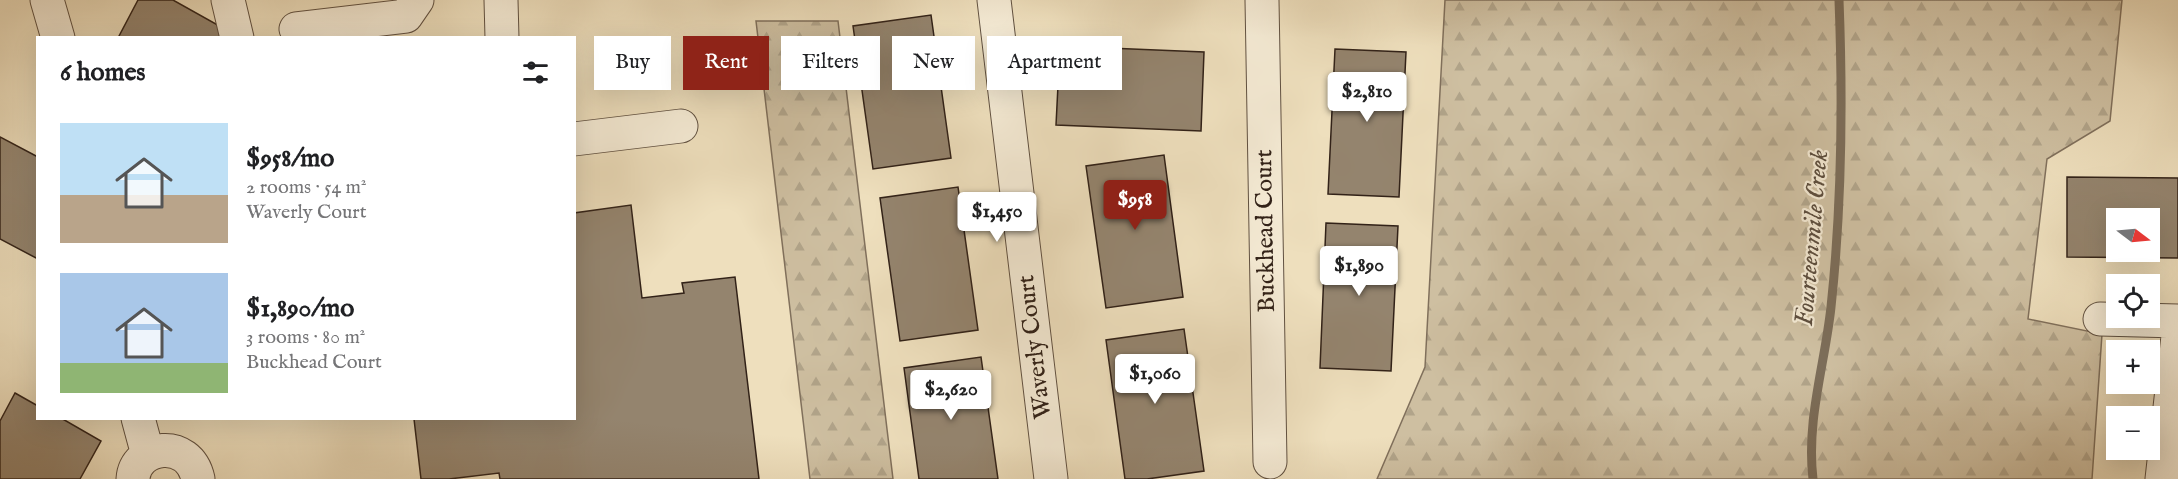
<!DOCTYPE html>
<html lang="en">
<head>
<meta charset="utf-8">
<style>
  body { margin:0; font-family:"IM FELL English",serif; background:#f6f6f6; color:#202124; height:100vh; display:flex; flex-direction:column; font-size:22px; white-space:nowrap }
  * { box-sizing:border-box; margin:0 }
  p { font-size:20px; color:#757577 }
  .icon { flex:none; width:33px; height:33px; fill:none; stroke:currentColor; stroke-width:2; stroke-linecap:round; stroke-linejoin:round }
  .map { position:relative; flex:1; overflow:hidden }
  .panel { position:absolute; left:36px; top:36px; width:540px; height:384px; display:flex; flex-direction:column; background:#fff; border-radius:0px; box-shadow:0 6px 24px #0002 }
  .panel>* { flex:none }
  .hud { position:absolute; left:594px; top:36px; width:570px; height:54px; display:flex; gap:12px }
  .needle { width:39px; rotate:106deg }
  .tools { position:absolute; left:2106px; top:208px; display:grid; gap:12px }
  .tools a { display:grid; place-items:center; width:54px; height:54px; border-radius:0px; background:#fff; box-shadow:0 6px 24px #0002; font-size:30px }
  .price { position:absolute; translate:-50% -51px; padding:0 14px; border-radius:6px; background:#fff; color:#222; font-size:20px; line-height:39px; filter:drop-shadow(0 2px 3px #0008) }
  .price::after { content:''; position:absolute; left:50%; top:36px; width:18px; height:14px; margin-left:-9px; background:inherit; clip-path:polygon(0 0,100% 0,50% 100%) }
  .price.current { background:#8f2418; color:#fff }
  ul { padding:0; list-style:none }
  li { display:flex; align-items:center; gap:18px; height:150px; padding:0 24px }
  li span { display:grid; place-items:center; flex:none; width:168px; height:120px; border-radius:0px; color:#555 }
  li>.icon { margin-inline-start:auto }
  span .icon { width:72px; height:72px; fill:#fffc; stroke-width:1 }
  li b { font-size:26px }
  h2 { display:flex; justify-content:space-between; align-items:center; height:72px; padding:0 24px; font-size:26px }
  .tag { padding:0 21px; border-radius:0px; background:#fff; box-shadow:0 6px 24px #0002; font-size:21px; line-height:54px }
  .tag.current { background:#8f2418; color:#fff }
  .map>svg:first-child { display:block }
</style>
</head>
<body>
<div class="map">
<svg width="2178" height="479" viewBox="0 0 2178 479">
  <defs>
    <pattern id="forest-firs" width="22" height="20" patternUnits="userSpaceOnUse" patternTransform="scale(1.5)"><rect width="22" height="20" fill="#cebfa1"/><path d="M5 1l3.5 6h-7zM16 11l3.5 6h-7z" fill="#b1a48a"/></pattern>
  </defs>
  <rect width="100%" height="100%" fill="#eedfbd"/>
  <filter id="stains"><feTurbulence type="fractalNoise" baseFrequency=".00333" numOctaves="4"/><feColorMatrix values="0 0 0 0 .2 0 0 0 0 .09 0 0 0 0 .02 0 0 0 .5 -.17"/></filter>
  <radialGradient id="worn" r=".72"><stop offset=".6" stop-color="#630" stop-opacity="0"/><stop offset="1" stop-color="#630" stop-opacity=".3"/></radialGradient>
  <path fill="url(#forest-firs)" stroke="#80705c" stroke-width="1.5" d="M1445,0H2122L2110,121L2047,159L2028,319L2102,334L2092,479H1377L1425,367Z
    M756,21H838L893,479H810Z"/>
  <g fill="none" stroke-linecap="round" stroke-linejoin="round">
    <path stroke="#7c6d59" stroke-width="9" d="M1813,479C1806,420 1825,364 1831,307C1842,204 1843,102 1839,0"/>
  </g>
  <path fill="#94846e" stroke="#322218" stroke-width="1.5" fill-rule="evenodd" d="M138,0H173L232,33L229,38H118Z
    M931,15L951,158L873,169L853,26Z
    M1060,46L1204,52L1201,131L1056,125Z
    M1335,49L1406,52L1399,197L1328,194Z
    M0,137L38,157V259L0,239Z
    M1164,155L1183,297L1106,308L1086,166Z
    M2067,177L2178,178V258L2067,257ZM2116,219H2150V252H2116Z
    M958,187L978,330L900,341L880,198Z
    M631,205L642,298L684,293L682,283L735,277L759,479H500L499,473L449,479H421L414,419L574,418V213Z
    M1326,223L1398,226L1391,371L1320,368Z
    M1184,329L1204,471L1147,479H1125L1106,340Z
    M981,357L998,479H919L904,368Z
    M15,393L38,406V418H61L101,441L80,479H0V421Z"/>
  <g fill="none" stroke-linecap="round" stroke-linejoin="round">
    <g stroke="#615141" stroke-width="35">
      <path id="minor" d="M47,0L58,38
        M228,0L237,38
        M501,0L502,38
        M994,0L1051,479
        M1262,0L1270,462
        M296,29L406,16L417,0
        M574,139L681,126
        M2100,319L2178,321
        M138,418L148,455
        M133,479C135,445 189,437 198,479
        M2162,479L2178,336"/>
    </g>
    <use href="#minor" stroke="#f4ead4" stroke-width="33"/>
  </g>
  <g text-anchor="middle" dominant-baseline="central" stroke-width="4.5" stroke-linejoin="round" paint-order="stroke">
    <g font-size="24" fill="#322218" stroke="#f4ead4">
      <text transform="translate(1266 231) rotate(-91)">Buckhead Court</text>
      <text transform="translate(1035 347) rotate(-97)">Waverly Court</text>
    </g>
    <g font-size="26" font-style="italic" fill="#5d4e3e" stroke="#f4ead4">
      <text transform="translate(1812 238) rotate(-85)">Fourteenmile Creek</text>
    </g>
  </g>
  <rect width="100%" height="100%" filter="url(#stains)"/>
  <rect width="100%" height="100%" fill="url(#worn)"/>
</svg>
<div class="tools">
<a><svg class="needle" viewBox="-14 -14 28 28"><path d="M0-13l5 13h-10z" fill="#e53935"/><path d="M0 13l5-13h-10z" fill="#757577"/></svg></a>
<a><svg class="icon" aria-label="locate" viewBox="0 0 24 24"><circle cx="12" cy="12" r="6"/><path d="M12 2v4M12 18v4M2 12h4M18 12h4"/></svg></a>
<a>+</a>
<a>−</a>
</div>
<b class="price" style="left:1367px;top:123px">$2,810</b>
<b class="price current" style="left:1135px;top:231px">$958</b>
<b class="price" style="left:997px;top:243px">$1,450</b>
<b class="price" style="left:1359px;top:297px">$1,890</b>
<b class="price" style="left:1155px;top:405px">$1,060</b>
<b class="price" style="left:951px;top:421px">$2,620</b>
<div class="hud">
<a class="tag">Buy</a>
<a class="tag current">Rent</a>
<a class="tag">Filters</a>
<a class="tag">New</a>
<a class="tag">Apartment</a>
</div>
<section class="panel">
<h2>6 homes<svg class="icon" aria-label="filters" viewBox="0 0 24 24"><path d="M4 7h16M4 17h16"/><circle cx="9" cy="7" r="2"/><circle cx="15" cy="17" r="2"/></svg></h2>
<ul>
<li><span style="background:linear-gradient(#bfe0f5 60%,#b9a48a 0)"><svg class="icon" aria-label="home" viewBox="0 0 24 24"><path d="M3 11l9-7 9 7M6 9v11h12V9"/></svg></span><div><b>$958/mo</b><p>2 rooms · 54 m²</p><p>Waverly Court</p></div></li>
<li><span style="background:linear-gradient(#a9c7e8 75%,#8fb573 0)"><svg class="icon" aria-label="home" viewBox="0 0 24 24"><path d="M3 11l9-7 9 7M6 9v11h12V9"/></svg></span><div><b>$1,890/mo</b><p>3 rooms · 80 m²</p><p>Buckhead Court</p></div></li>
</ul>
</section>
</div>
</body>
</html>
